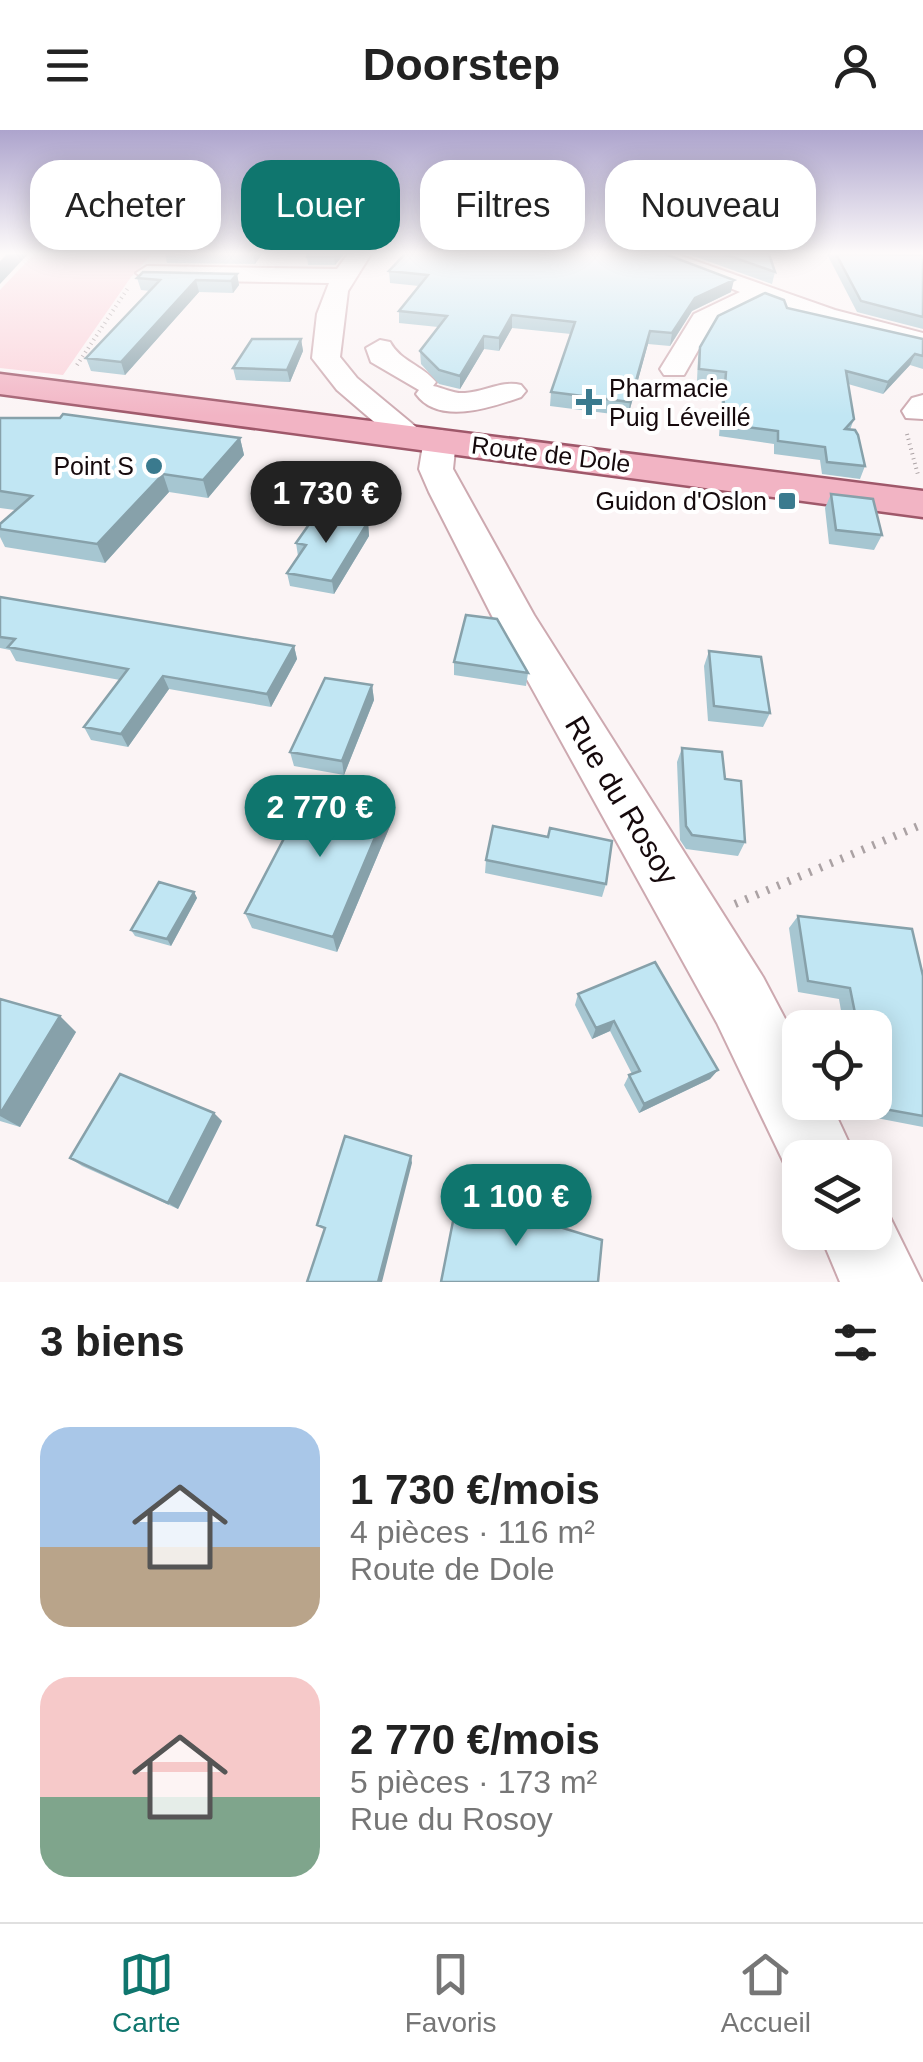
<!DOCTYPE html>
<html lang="fr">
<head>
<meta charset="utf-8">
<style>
  body { margin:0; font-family:Arial,sans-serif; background:#f6f6f6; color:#222; height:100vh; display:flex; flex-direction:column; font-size:38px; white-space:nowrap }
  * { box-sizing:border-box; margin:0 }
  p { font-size:32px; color:#767676 }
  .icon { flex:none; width:55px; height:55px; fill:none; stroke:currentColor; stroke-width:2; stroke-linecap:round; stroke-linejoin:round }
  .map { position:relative; height:1152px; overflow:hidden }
  .drawer { display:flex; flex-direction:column; background:#fff; flex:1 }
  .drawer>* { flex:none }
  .guide { position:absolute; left:30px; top:30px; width:865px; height:90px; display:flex; gap:20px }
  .buttons { position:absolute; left:782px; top:880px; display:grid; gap:20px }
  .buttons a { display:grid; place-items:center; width:110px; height:110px; border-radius:20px; background:#fff; box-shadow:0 5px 25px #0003; font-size:50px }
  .price { position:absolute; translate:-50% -85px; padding:0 22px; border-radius:35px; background:#0f766e; color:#fff; font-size:32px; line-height:65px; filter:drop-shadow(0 2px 5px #0008) }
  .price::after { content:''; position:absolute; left:50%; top:60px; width:30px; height:22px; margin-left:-15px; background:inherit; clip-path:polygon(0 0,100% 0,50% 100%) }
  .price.active { background:#222; color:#fff }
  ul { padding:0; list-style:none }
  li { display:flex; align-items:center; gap:30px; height:250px; padding:0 40px }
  li span { display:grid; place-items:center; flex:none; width:280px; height:200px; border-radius:30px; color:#555 }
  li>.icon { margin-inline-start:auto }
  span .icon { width:120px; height:120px; fill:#fffc; stroke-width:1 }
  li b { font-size:42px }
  h2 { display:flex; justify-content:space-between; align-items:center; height:120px; padding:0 40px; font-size:42px }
  .tag { padding:0 35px; border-radius:30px; background:#fff; box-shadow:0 5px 25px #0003; font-size:35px; line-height:90px }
  .tag.active { background:#0f766e; color:#fff }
  header { display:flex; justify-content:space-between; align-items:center; height:130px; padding:0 40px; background:#fff; font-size:45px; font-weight:700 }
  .dock { display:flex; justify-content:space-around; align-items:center; height:140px; border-top:2px solid #e0e0e0; background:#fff; font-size:28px; color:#767676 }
  .dock a { display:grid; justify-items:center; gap:5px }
  .dock .active { color:#0f766e }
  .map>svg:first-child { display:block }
</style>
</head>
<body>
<header><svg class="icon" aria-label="menu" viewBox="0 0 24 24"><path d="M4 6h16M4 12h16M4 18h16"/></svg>Doorstep<svg class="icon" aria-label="person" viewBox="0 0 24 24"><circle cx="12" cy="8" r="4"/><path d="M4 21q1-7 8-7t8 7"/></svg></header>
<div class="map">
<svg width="923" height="1152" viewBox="0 0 923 1152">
  <rect width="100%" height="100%" fill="#fbf4f5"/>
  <path fill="#fbd2da" d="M34,124H152L131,147L63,245L0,238V160Z"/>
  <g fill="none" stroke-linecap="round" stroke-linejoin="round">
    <g stroke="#cda9b0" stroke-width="4">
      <path id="minor" d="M348,124H371L348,161L340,227L357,248L427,306L440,300L451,303L456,310L453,339L534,485L763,847L800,917V972H830L856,1028H800V1056L794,1054L717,893L492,486L429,362L419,339L423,315H401L337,260L312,228L317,184L329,153L147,150L136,143L147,136L337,139Z
        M643,124H676L835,180L923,203V219L817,190L762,170L713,194L684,245H664L660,239L694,184L740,162Z
        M380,210L390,212C400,231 422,235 436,252L433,256C444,258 453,264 465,263C485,262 502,250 521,255L526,261L521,267C492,277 439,296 416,264L419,260L371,232L366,218Z
        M923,265V289L906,288L902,281L912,268Z
        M875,1071L884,1075L922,1152H840L819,1102H875Z"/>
    </g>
    <g stroke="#9f586a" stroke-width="5">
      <path id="major" d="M0,244L923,361V387L0,264Z"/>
    </g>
    <path stroke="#aba2a4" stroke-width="4" stroke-dasharray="1 4" stroke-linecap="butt" d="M77,235L128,158
      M907,304L918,345"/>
    <path stroke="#aba2a4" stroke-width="8" stroke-dasharray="2.5 9" stroke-linecap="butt" d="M735,774L923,694"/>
    <use href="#minor" fill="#fff" fill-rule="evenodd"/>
    <use href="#major" fill="#f2b4c4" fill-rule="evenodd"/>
  </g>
  <path fill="#a6c6d1" d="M165,124H262L255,134L167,133Z
    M308,124H344L335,135H308L307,127Z
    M688,124H769L775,142L772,154Z
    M827,124L923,125V199L857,182Z
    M389,141L731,162L692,181L670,216L648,214L628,286L550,276L551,262L571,204L512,198L499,221L484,219L460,259L439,254L421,234L420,221L438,197L399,193V181L419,156L390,153Z
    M237,144L239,155L233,163L199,162L125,245L91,241L86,228L150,161L141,160L137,148Z
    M787,178L923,209V239L910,235L883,264L848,254L854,289L850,300L865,336L860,349L822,344L820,330L774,324V314L719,306L723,254L697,251L698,228L700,217Z
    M301,209L303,221L290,252L236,250L233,238Z
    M0,288L240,308L244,325L208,368L169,362L105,433L5,417L0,407V394L15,380L0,378Z
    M831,364L882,405L874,420L829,414L825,378Z
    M368,392L369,406L334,464L290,456L287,443L298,426L296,413Z
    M0,467L294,516L297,529L271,577L169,559L128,617L91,610L84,597L120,550L16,531L10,520L0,518Z
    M709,521L770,583L763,597L708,591L704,536Z
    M454,532L528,543L526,556L454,545Z
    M372,555L374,570L344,645L294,636L290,622Z
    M682,618L725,649L745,712L738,726L686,719L680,710L677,632Z
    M390,672L393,689L337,822L252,798L245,783Z
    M486,730L606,754L602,767L485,743Z
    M194,762L197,768L171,816L135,806L131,800Z
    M798,786L923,846V997L861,985L858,972H875V898H844L839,869L798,862L789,798Z
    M578,864L718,940L710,949L639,983L624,955L629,945L632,944L610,901L592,909L575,875Z
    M0,869L76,902L20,997L0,991Z
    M222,991L178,1079L82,1036L70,1028Z"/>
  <path fill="#87a1aa" d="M7,124H28L0,154V131Z
    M253,124H262L255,134Z
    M337,124H344L335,135L334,127Z
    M237,144L239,155L233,163L231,151Z
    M196,150L199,162L125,245L121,232Z
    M734,150L731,162L692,181L670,216L672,203L695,168Z
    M512,185V198L499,221V208Z
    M650,201L648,214L628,286L630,272Z
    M484,206V219L460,259V246Z
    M301,209L303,221L290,252L287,240Z
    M915,224L910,235L883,264L888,252Z
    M240,308L244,325L208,368L203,350Z
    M163,344L169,362L105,433L97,414Z
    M368,392L369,406L334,464L332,451Z
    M294,516L297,529L271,577L267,564Z
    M163,546L169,559L128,617L121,604Z
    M372,555L374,570L344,645L342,631Z
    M390,672L393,689L337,822L333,807Z
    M194,762L197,768L171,816L167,809Z
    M60,886L76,902L20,997L0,986V984Z
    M614,891L610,901L592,909L596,898Z
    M718,940L710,949L639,983L644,974Z
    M214,983L222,991L178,1079L168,1073Z
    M411,1026L412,1033L382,1152H378Z"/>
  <path fill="#c1e6f3" stroke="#87a1aa" stroke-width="2.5" d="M308,124H337L334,127H307Z
    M405,124H665L734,150L695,168L672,203L650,201L630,272L551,262L575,192L512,185L499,208L484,206L460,246L439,240L420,221L447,186L399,181L428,145L389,141Z
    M724,124H769L775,142Z
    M836,124L923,125V187L861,171Z
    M143,142L237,144L231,151L196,150L121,232L86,228L160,150L137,148Z
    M765,163L784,170L787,178L923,209V226L915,224L888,252L846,241L854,289L845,299L855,300L858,305L865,336L827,332L825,317L778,311V301L722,294L726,242L699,239L700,217L718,186Z
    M252,209H301L287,240L233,238Z
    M63,284L240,308L203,350L163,344L97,414L0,399V394L32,366L0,361V288H60Z
    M831,364L873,369L882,405L836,400Z
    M317,383L368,392L332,451L287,443L306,415L296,413Z
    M0,467L294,516L267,564L163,546L121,604L84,597L128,539L8,517L15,509L0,507Z
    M466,485L497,489L528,543L454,532Z
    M709,521L761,527L770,583L714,576Z
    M325,548L372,555L342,631L290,622Z
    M682,618L722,622L725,649L741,651L745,712L692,705L686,696Z
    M313,653L390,672L333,807L245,783Z
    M493,696L548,707L550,698L612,711L606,754L486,730Z
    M159,752L194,762L167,809L131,800Z
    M798,786L912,799L923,846V986L873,977L872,972H875V898H858L850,858L808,851Z
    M655,832L718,940L644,974L629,945L640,941L614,891L596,898L578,864Z
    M0,869L60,886L0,984Z
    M120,944L214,983L168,1073L70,1028Z
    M345,1006L411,1026L378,1152H307L325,1098L317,1095Z
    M458,1066L602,1110L598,1152H441Z"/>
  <linearGradient id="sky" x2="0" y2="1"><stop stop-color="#ada4cd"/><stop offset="0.43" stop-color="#fdfafa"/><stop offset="1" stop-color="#fdfafa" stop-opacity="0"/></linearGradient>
  <rect width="923" height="286" fill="url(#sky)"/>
  <g fill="#3a7a8e" stroke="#fff" stroke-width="4">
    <path d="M584 257h10v10h10v10h-10v10h-10v-10h-10v-10h10z"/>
    <circle cx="154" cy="336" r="10"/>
    <rect x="777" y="361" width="20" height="20" rx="5"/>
  </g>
  <g text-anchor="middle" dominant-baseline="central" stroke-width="8" stroke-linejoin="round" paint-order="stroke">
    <g font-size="25" fill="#15090c" stroke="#fff" text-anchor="end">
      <text x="609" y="258" text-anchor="start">Pharmacie<tspan x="609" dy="29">Puig Léveillé</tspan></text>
      <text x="134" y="336">Point S</text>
      <text x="767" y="371">Guidon d'Oslon</text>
    </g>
    <g font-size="25" fill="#15090c" stroke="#fff">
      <text transform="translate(551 324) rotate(7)">Route de Dole</text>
    </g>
    <g font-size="30" fill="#15090c" stroke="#fff">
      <text transform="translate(622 670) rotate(59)">Rue du Rosoy</text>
    </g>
  </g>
</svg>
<div class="buttons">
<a><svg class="icon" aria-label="locate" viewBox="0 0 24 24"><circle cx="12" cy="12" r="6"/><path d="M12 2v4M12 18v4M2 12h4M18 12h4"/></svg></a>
<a><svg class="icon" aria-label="layers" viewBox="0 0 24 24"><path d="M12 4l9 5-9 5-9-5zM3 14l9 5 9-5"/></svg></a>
</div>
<b class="price active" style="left:326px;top:416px">1 730 €</b>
<b class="price" style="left:320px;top:730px">2 770 €</b>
<b class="price" style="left:516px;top:1119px">1 100 €</b>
<div class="guide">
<a class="tag">Acheter</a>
<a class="tag active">Louer</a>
<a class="tag">Filtres</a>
<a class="tag">Nouveau</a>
</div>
</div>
<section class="drawer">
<h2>3 biens<svg class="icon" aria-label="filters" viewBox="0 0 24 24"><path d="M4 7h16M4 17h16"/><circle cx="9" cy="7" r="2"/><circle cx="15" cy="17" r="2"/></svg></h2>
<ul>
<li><span style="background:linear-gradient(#a9c7e8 60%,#b9a48a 0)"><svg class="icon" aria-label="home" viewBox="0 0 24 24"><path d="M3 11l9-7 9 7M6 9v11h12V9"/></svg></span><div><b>1 730 €/mois</b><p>4 pièces · 116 m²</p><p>Route de Dole</p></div></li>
<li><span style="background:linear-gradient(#f6c9c9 60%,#7fa58c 0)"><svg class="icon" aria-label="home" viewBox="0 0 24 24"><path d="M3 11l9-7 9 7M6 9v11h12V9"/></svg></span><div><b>2 770 €/mois</b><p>5 pièces · 173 m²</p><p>Rue du Rosoy</p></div></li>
</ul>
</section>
<nav class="dock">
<a class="active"><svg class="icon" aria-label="map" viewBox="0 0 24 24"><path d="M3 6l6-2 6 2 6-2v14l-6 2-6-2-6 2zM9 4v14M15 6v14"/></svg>Carte</a>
<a><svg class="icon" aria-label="saved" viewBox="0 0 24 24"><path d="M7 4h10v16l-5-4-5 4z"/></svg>Favoris</a>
<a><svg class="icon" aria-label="home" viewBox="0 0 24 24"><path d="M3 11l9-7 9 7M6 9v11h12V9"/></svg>Accueil</a>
</nav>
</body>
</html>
